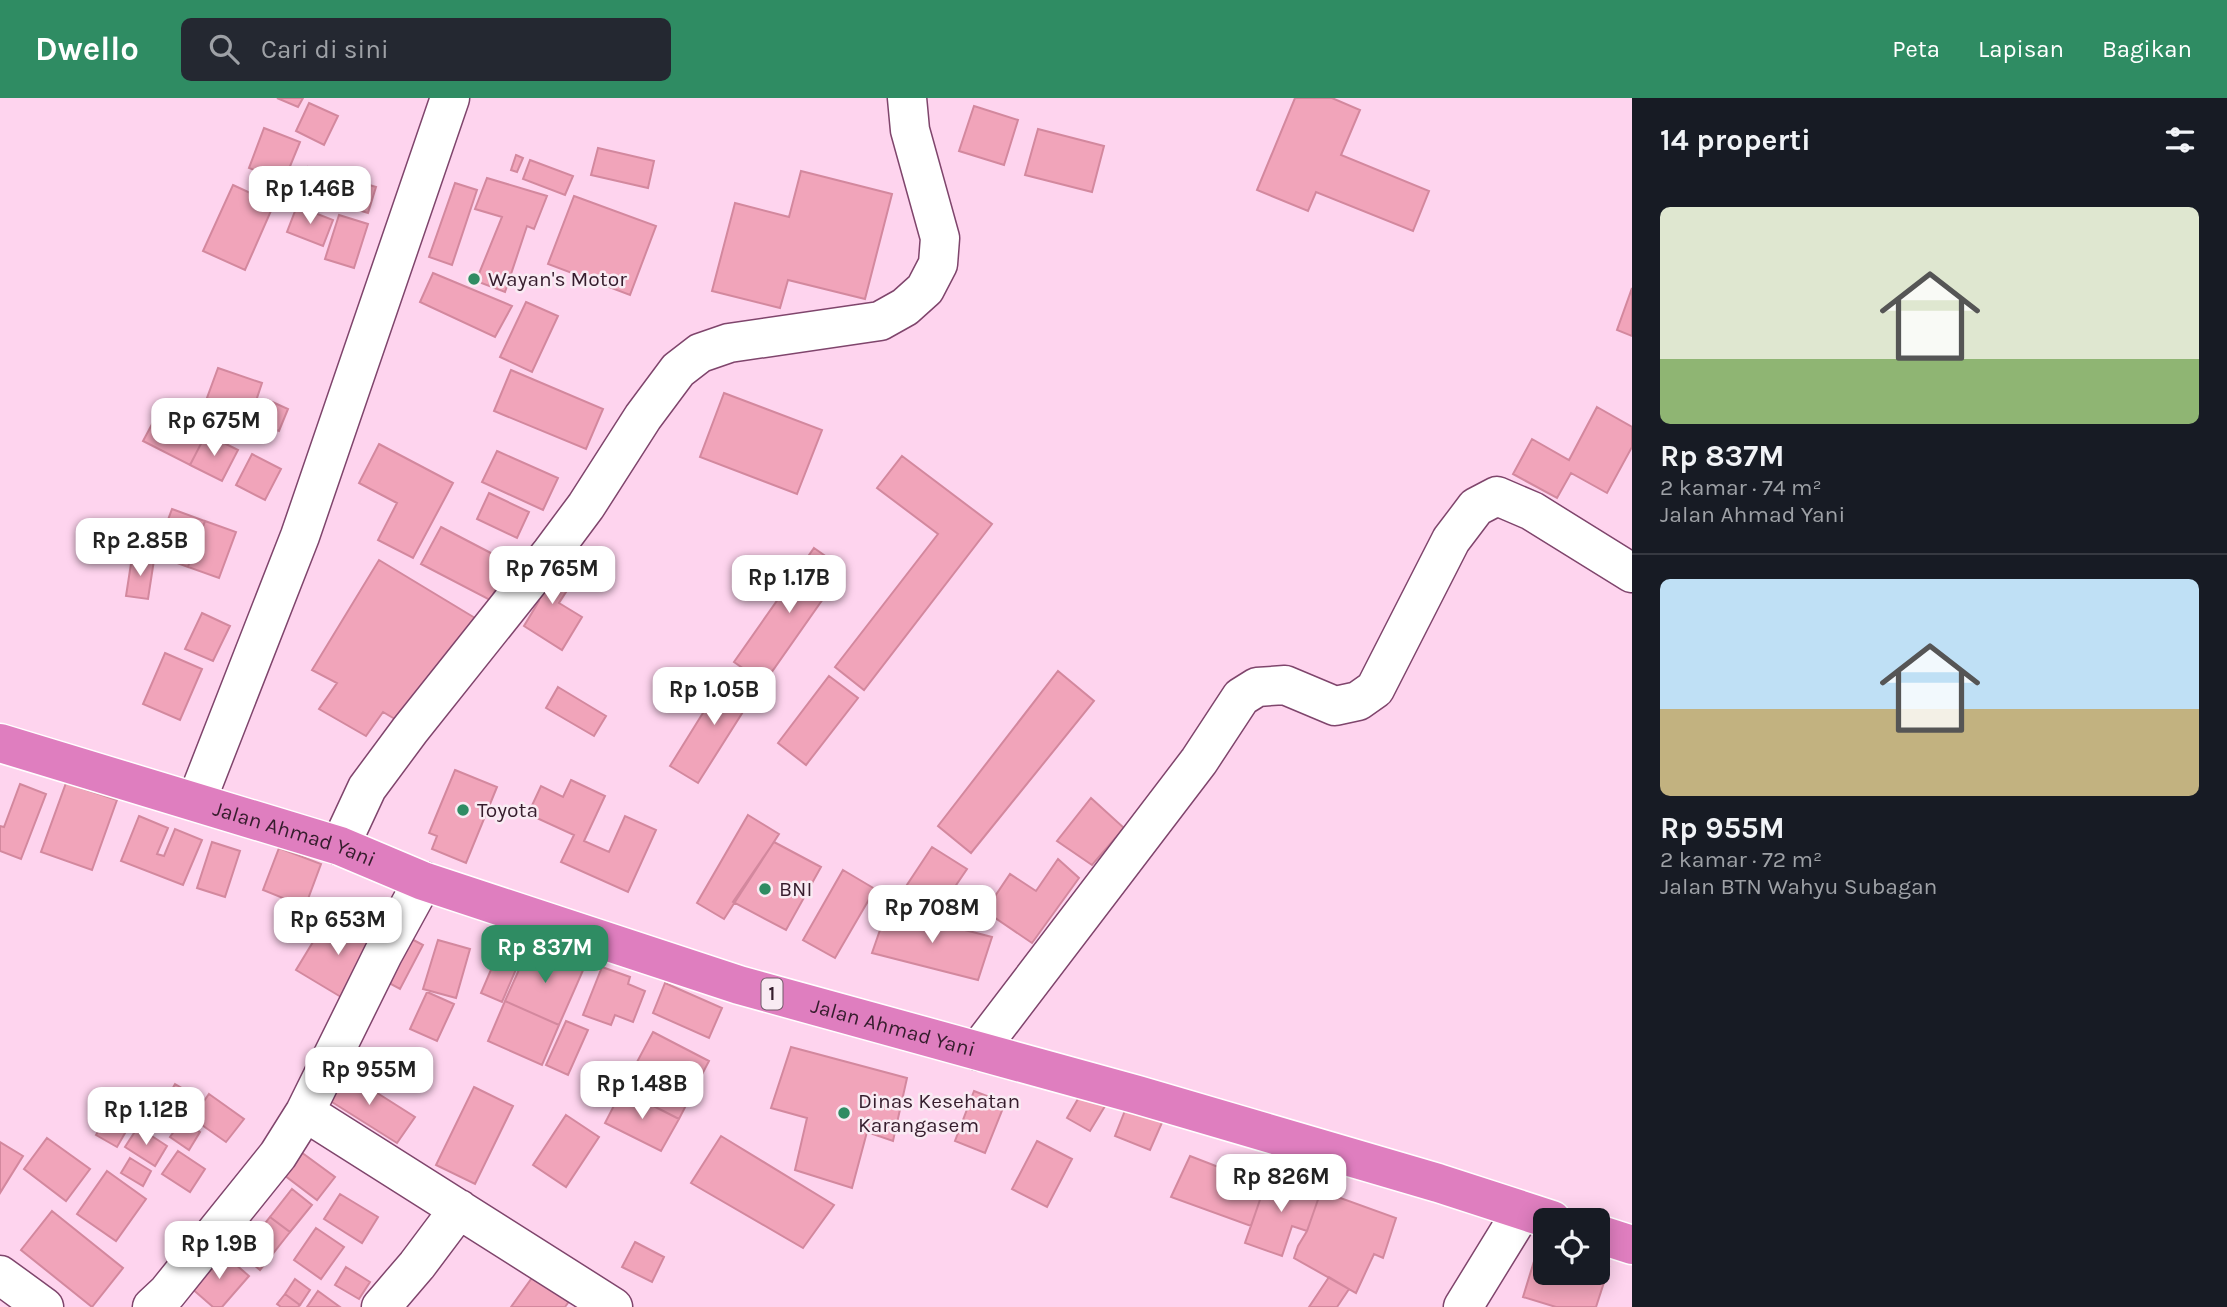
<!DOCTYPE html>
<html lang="id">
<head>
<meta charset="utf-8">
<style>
  body { margin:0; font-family:Karla,sans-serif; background:#242831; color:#f1f3f6; height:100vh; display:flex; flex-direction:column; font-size:26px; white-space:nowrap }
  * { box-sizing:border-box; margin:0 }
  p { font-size:23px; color:#9ea1a6 }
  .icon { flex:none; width:38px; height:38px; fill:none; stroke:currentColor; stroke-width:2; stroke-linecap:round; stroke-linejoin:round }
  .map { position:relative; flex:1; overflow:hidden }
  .side { display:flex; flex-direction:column; background:#171b24; width:595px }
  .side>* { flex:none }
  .controls { position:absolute; left:1533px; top:1110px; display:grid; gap:14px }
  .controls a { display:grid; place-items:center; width:77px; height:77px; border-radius:10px; background:#171b24; box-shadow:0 4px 18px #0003; font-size:35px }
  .price { position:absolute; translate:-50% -60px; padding:0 16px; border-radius:14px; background:#fff; color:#222; font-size:23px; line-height:46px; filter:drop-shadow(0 2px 4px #0008) }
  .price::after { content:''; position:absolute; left:50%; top:42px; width:21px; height:16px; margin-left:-10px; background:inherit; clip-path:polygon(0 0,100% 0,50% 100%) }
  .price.on { background:#2f8c63; color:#fff }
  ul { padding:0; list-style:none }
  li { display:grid; align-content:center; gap:14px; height:371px; padding:0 28px }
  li+li { border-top:2px solid #363941 }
  li span { display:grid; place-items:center; height:217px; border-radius:10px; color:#555 }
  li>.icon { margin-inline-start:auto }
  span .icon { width:126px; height:126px; fill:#fffc; stroke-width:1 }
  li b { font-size:30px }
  h2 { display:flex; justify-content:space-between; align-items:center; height:84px; padding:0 28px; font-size:30px }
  header { display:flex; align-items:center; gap:42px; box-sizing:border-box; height:98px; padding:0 35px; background:#2f8c63; color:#fff }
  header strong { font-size:33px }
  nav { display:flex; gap:38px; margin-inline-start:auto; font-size:24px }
  .search { width:490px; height:63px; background:#242831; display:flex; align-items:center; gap:18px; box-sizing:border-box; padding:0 24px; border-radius:10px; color:#9ea1a6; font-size:26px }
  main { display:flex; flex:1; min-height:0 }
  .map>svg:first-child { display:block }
</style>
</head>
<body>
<header>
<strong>Dwello</strong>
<div class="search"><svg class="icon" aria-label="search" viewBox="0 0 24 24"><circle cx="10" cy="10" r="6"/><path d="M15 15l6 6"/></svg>Cari di sini</div>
<nav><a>Peta</a><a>Lapisan</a><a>Bagikan</a></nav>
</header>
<main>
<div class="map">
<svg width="1632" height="1209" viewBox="0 0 1632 1209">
  <rect width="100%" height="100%" fill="#fed4ee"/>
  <path fill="#f1a4ba" stroke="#d3889e" stroke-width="2" d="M277,0H303L298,9Z
    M1295,0H1332L1360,12L1341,57L1429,93L1413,133L1316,94L1308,113L1257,92Z
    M309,5L338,18L324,47L296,33Z
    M974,8L1018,22L1004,67L959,53Z
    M264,30L300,44L284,83L249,70Z
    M1038,31L1104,48L1092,94L1025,77Z
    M598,50L654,63L648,90L591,77Z
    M516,57L523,60L517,74L511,72Z
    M530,62L573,78L565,97L523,81Z
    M308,69L376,89L368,115L300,94Z
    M801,73L892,96L865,201L788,182L780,210L712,193L735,105L789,119Z
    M487,80L547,98L534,131L527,128L505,194L476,183L502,119L475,111Z
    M455,85L477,92L452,167L429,159Z
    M233,87L274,106L245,172L203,153Z
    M574,98L656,128L630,197L548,166Z
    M297,108L333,122L323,148L287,134Z
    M339,117L368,126L354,170L325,161Z
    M433,175L512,208L495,239L420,204Z
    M1632,190V238L1617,232Z
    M526,204L558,218L532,274L500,259Z
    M218,270L262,285L252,315L207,300Z
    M511,272L603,311L586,351L494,313Z
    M724,295L822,332L797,396L700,359Z
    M268,302L288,311L279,333L259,325Z
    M1597,309L1632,329V349L1607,395L1571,375L1557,400L1513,376L1532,341L1569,362Z
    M159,313L206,336L190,367L143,343Z
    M206,336L238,352L222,383L190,367Z
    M379,346L453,385L413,460L378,442L397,405L359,385Z
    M497,353L558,380L543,412L482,384Z
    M252,356L281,371L265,402L236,387Z
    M902,358L992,426L864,592L835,569L938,436L877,390Z
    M489,395L529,414L517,440L477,421Z
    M172,411L205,423L188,469L155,457Z
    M205,423L236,434L219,480L188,469Z
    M441,429L510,465L490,502L421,466Z
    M814,450L844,471L764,585L734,564Z
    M132,459L154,462L148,501L126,498Z
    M379,462L475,520L405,627L383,614L366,638L319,611L337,585L312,572Z
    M547,462L575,480L559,505L582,519L562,552L524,528L539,503L527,495Z
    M202,515L230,528L213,563L185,551Z
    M165,555L202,571L180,622L143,606Z
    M729,573L758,590L698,685L670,668Z
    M1058,573L1094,603L971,755L938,728Z
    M829,578L858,600L806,667L778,645Z
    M558,589L606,618L594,638L546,610Z
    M455,672L497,689L466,765L432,751L437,738L429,735Z
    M571,682L605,698L584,743L609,754L625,718L656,732L628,794L561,764L574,737L528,716L541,688L563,699Z
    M66,685L117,702L92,772L41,754Z
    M20,686L46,696L21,761L0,753V728L4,729Z
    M1091,700L1124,730L1092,767L1057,743Z
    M748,717L779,736L724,821L697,805Z
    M139,718L168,730L157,756L164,758L175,731L202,742L183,787L121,763Z
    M212,744L240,753L225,799L197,790Z
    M774,744L821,769L786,832L733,804Z
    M932,749L967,771L933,821L897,802Z
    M279,750L321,766L305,809L263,792Z
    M1058,761L1079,780L1032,845L985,813L1010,776L1036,793Z
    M843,772L875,791L835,860L803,842Z
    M887,812L992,839L978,882L872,855Z
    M330,816L380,847L346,902L296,872Z
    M400,835L423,847L400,891L378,879Z
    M438,842L470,851L456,900L423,891Z
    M530,847L584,870L559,927L505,903Z
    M499,853L520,862L502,904L481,895Z
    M602,869L630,879L628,886L645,893L633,924L615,917L611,927L583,917Z
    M665,885L722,910L709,940L653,915Z
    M427,894L454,906L437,943L410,931Z
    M505,903L559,927L542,967L488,943Z
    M566,923L588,932L568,977L546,967Z
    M653,934L709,963L679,1021L622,992Z
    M791,949L907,980L893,1043L867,1034L852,1090L795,1072L807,1020L771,1010Z
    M341,972L415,1019L397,1045L324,999Z
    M175,986L194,997L178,1024L159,1014Z
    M474,989L513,1008L475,1086L436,1067Z
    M622,992L679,1021L661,1053L605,1025Z
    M974,993L1005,1005L985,1055L955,1043Z
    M1082,994L1105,1008L1090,1033L1067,1020Z
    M209,996L244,1021L226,1044L192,1020Z
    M1128,1005L1164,1020L1150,1052L1115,1038Z
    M112,1011L132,1023L117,1049L96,1037Z
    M566,1017L599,1039L566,1089L533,1067Z
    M182,1022L200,1034L189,1052L170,1039Z
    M138,1029L167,1048L155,1068L125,1049Z
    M721,1038L834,1107L803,1150L691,1085Z
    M47,1040L90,1071L66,1103L24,1071Z
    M1037,1043L1072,1061L1047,1109L1012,1091Z
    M0,1044L23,1058L0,1095Z
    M178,1053L205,1071L190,1094L162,1076Z
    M301,1054L335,1079L317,1102L284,1077Z
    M1190,1058L1265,1087L1251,1128L1171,1099Z
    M130,1060L151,1073L143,1088L121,1075Z
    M107,1073L146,1101L116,1143L77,1116Z
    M1269,1076L1321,1093L1307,1133L1292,1128L1282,1158L1245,1145Z
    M292,1091L312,1107L290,1134L270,1119Z
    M1321,1093L1396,1120L1383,1160L1374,1156L1356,1195L1294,1160L1298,1148L1307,1133Z
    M340,1096L378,1119L362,1145L324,1121Z
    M52,1113L123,1170L92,1209L21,1152Z
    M270,1119L290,1134L260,1172L241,1156Z
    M316,1130L344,1149L321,1181L294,1162Z
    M635,1144L664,1159L652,1184L622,1169Z
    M1539,1147L1545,1149V1174H1598V1166L1609,1169L1596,1209H1556L1523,1199Z
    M220,1153L249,1178L222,1209H213L190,1189Z
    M346,1169L370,1184L359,1201L335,1187Z
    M539,1170L575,1195L565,1209H511Z
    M1329,1179L1349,1191L1337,1209H1309Z
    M295,1181L310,1192L300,1207L285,1196Z
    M318,1193L340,1209H307Z
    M285,1196L300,1207L298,1209H281L277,1206Z"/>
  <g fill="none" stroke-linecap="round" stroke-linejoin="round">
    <g stroke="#7f456c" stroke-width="41">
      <path id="minor" d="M196,704L300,438L450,0
        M340,748L367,690L410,632L551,455L586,408L643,319L678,272L700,255L729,245L880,223L905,209L925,191L938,166L940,140L910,32L907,0
        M978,953L1199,663L1241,599L1257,589L1285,587L1335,608L1358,603L1375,591L1451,442L1476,409L1497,398L1532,413L1632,475
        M305,1014L613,1209
        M0,1177L44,1209
        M152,1209L167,1195L278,1057L305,1014L383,856L423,783
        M381,1209L417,1167L459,1111
        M1463,1209L1522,1113"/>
    </g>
    <g stroke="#fff" stroke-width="41">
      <g id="highway">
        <path id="s1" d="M0,645L340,748L423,783L739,887L1138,997L1438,1085L1552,1122"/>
        <path d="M1598,1136L1632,1147"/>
      </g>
    </g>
    <use href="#minor" stroke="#fff" stroke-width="38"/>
    <use href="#highway" stroke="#df7ebf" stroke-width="38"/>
  </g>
  <g fill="#2f8c63" stroke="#f9ebf3" stroke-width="2.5">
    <circle cx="474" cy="181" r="7"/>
    <circle cx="463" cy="712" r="7"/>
    <circle cx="765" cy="791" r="7"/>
    <circle cx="844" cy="1015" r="7"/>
  </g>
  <g text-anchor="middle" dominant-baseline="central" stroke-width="5" stroke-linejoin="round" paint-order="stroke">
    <rect fill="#f9ebf3" stroke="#705b68" stroke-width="2" x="761.5" y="880.5" width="21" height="31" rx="5"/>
    <g font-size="19" font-weight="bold" fill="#361d2d">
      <text x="772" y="896">1</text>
    </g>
    <g font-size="21" fill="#361d2d" stroke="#f9ebf3" text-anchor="start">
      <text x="488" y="181">Wayan's Motor</text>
      <text x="477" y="712">Toyota</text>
      <text x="779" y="791">BNI</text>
      <text x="858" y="1003">Dinas Kesehatan<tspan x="858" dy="24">Karangasem</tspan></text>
    </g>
    <g font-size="21" fill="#361d2d" stroke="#f9ebf3">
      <text stroke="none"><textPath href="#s1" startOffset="308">Jalan Ahmad Yani</textPath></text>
      <text stroke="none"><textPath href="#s1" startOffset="938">Jalan Ahmad Yani</textPath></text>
    </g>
  </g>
</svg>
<div class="controls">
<a><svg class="icon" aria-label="locate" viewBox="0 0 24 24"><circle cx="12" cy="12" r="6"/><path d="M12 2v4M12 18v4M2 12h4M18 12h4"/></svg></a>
</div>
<b class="price" style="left:310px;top:128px">Rp 1.46B</b>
<b class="price" style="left:214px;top:360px">Rp 675M</b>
<b class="price" style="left:140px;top:480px">Rp 2.85B</b>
<b class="price" style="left:552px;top:508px">Rp 765M</b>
<b class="price" style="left:789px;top:517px">Rp 1.17B</b>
<b class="price" style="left:714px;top:629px">Rp 1.05B</b>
<b class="price" style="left:932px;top:847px">Rp 708M</b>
<b class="price" style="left:338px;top:859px">Rp 653M</b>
<b class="price on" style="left:545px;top:887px">Rp 837M</b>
<b class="price" style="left:369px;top:1009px">Rp 955M</b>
<b class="price" style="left:642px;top:1023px">Rp 1.48B</b>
<b class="price" style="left:146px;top:1049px">Rp 1.12B</b>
<b class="price" style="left:1281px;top:1116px">Rp 826M</b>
<b class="price" style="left:219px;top:1183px">Rp 1.9B</b>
</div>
<section class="side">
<h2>14 properti<svg class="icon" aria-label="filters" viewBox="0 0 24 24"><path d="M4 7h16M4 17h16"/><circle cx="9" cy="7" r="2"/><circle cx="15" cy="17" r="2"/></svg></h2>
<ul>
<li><span style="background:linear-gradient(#dfe7d0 70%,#8fb573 0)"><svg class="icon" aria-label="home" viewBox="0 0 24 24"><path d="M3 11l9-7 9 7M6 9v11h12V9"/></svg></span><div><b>Rp 837M</b><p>2 kamar · 74 m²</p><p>Jalan Ahmad Yani</p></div></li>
<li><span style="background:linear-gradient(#bfe0f5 60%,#c2b280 0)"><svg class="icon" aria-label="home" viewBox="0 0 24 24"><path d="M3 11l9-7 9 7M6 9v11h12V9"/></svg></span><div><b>Rp 955M</b><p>2 kamar · 72 m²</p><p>Jalan BTN Wahyu Subagan</p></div></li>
</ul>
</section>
</main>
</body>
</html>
